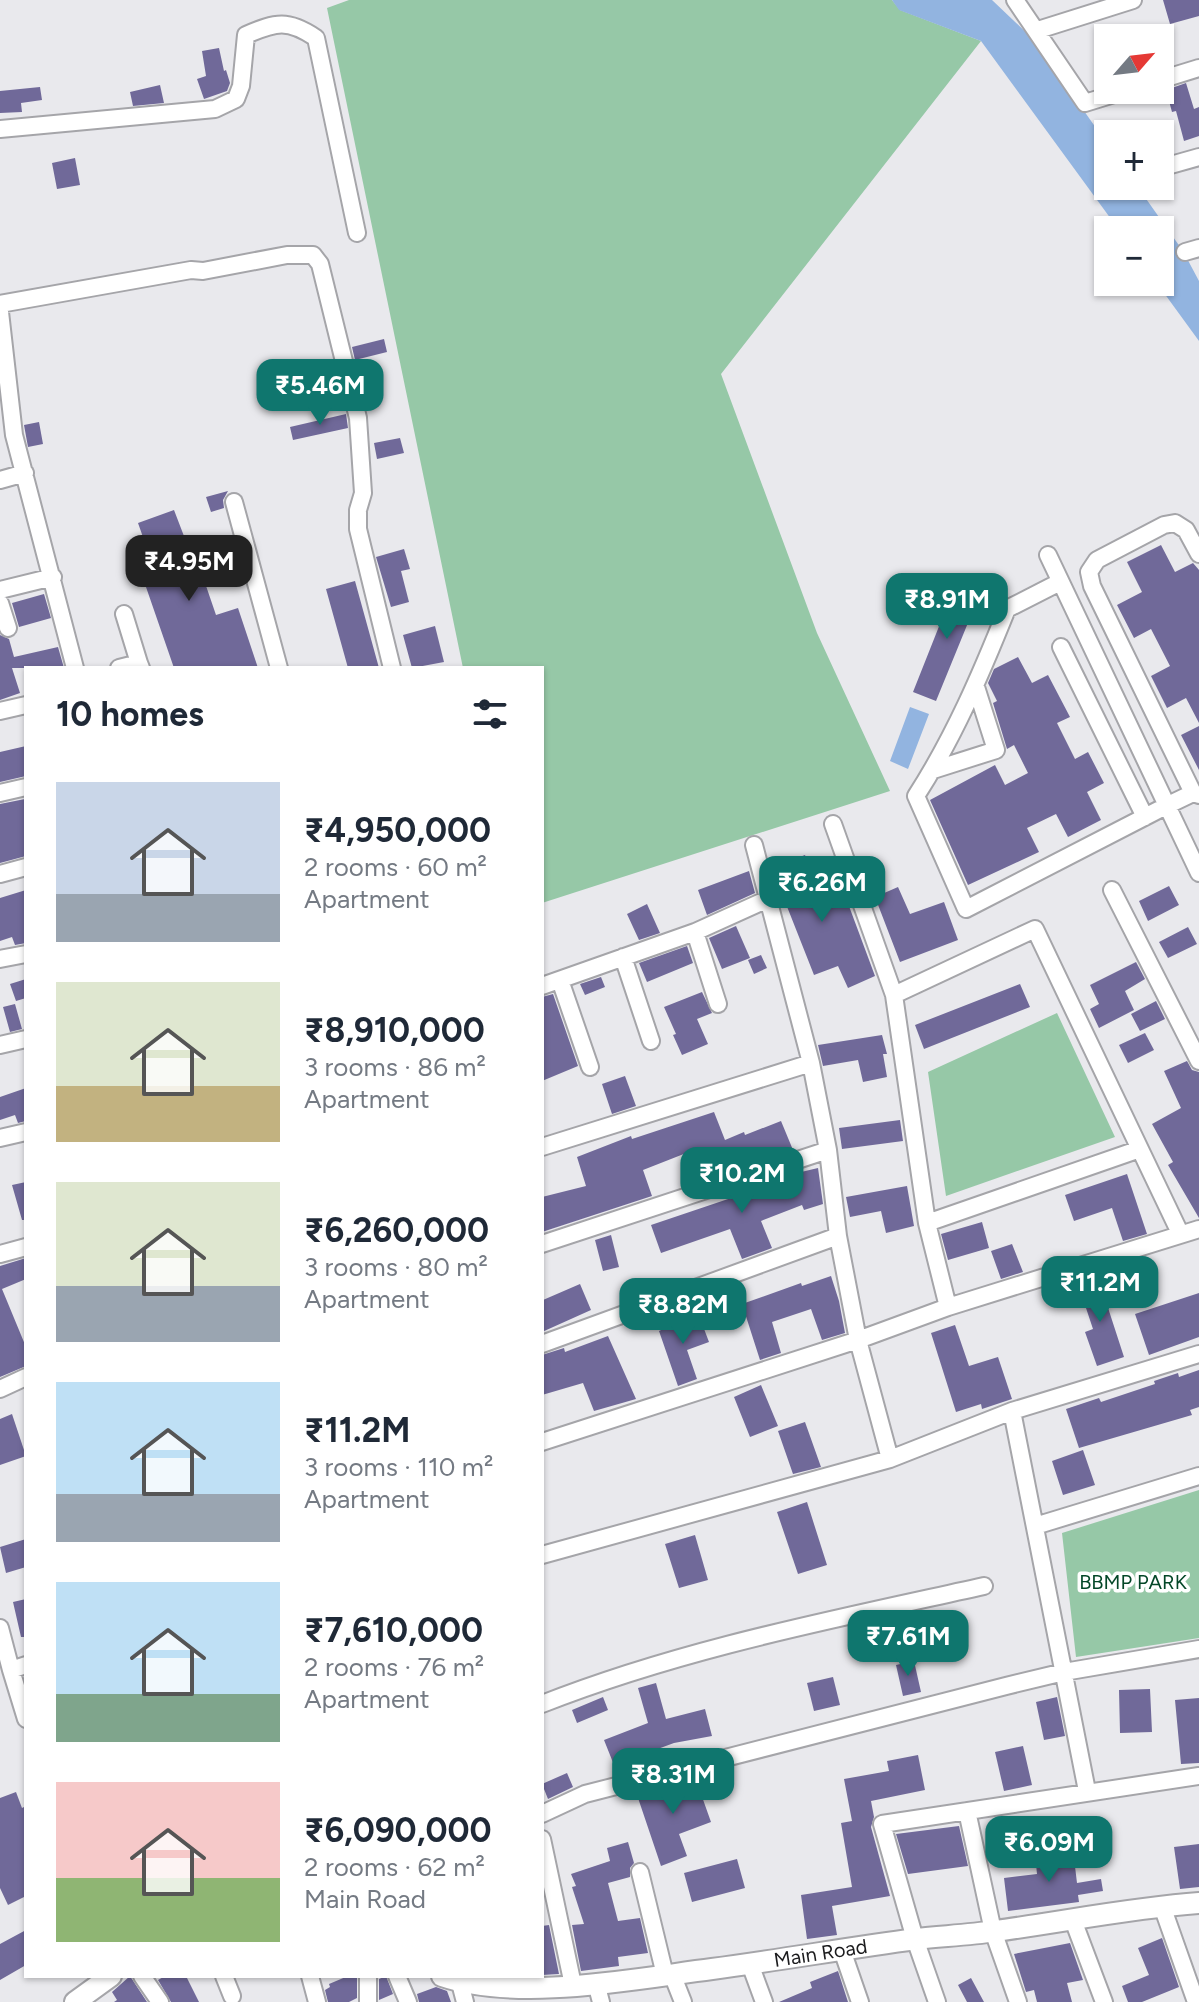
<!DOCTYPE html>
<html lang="en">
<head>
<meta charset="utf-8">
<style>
  body { margin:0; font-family:Figtree,sans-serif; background:#f2f2f3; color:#1f2937; height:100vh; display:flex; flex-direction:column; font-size:30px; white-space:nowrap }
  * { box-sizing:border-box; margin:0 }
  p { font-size:26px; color:#747a83 }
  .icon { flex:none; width:44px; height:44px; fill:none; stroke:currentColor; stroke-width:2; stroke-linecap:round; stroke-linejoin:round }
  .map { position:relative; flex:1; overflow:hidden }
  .sheet { position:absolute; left:24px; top:666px; width:520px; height:1312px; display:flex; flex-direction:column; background:#fff; border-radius:0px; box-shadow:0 2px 6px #0004 }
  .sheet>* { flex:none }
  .needle { width:52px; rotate:62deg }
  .tools { position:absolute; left:1094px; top:24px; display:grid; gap:16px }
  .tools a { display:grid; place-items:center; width:80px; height:80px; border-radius:0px; background:#fff; box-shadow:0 2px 6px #0004; font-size:40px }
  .price { position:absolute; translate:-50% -68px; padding:0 18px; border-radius:16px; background:#0f766e; color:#fff; font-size:26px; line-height:52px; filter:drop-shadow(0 2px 4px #0008) }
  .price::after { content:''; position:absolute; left:50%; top:48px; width:24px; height:18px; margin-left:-12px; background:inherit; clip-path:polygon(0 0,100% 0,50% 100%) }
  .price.on { background:#222; color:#fff }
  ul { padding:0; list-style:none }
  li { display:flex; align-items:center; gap:24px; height:200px; padding:0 32px }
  li span { display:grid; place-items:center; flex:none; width:224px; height:160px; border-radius:0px; color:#555 }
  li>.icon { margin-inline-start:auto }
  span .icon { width:96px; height:96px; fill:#fffc; stroke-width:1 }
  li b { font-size:34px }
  h2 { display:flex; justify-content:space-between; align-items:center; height:96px; padding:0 32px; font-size:34px }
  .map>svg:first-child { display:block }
</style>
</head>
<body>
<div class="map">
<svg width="1199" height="2002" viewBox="0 0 1199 2002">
  <rect width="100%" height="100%" fill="#e9e9ed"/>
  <path fill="#96c8a7" d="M349,0H892L900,10L981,41L721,374L817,633L890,791L542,903V668H463L327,8Z
    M1057,1013L1115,1137L946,1196L928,1072Z
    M1199,1490V1638L1076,1657L1062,1533Z"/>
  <path fill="#92b4e0" d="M892,0H992L1034,40L1108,145V186H1137L1183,251L1199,281V341L1156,282H1160V230H1119L981,41L899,10Z
    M910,707L929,714L908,769L890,761Z"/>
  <path fill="#706999" d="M1163,0H1199V16L1170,24Z
    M219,48L224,71L226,70L230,83L227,91L204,99L197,79L206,76L202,51Z
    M1186,83L1194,109L1199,107V136L1184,141L1176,111L1172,112L1166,90Z
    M160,85L164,103L133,106L130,92Z
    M40,87L42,100L21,103L22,112L0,113V91Z
    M75,158L80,185L57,189L52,163Z
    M384,339L387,352L355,360L352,347Z
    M286,378L293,406L277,409L272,381Z
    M346,414L348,428L293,440L290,427Z
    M39,422L43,444L28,447L24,425Z
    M400,438L404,453L377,459L374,443Z
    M228,491L223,500L224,508L211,512L206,497Z
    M174,510L187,544L191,542L216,615L238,608L258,668H174L137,561L150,557L138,523Z
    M1161,545L1175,572L1193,563L1199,570V723L1186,698L1167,708L1151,676L1170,666L1151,629L1134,638L1117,605L1142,592L1127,562Z
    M404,549L410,569L401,571L409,602L391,607L376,557Z
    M355,581L379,668H348L326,589Z
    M957,581L981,591L936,701L913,692Z
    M44,594L51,618L19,627L12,603Z
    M435,626L444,662L412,668L403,635Z
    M0,635L9,639L14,657L58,647L64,668H12L20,693L0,700Z
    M1018,657L1032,683L1048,675L1070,717L1057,723L1075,759L1088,752L1104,783L1087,792L1101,820L1068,837L1056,814L1027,828L1039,852L968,885L930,800L995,765L1005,785L1028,773L1014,745L1007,749L993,703L997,701L988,683L994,669Z
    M1199,726V770L1181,735Z
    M26,746V776L0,782V752Z
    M25,799L26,856L0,863V804Z
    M805,855L825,908L846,898L875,976L848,988L838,966L814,975L786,904L783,905L777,890L771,868Z
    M749,871L755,893L707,915L698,890Z
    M1169,886L1179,905L1148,921L1139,901Z
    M898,887L910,914L944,902L958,940L900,962L875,897Z
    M26,890V943L15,945L12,937L0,941V898Z
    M647,904L660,933L639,940L627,914Z
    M736,926L750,958L722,969L709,938Z
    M1188,927L1197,944L1168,958L1159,942Z
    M687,946L693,963L647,982L639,963Z
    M761,955L767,968L754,974L748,960Z
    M1136,962L1145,979L1125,991L1134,1010L1099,1028L1090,1009L1099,1004L1090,985Z
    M601,977L605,987L585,995L580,984Z
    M26,979V998L16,1001L10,984Z
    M1020,984L1030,1007L924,1049L915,1025Z
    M702,992L712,1013L697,1019L708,1044L682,1055L673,1035L676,1034L664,1007Z
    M553,994L578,1066L542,1081V997Z
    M1156,1001L1165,1019L1140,1031L1131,1014Z
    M15,1004L22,1029L10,1032L3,1007Z
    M1145,1033L1154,1050L1128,1063L1119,1045Z
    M882,1035L887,1054H883L887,1077L863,1082L858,1060L823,1066L818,1045Z
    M1187,1061L1192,1070L1199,1072V1218L1168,1165L1173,1162L1152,1124L1181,1108L1164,1071Z
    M625,1076L636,1106L612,1114L602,1084Z
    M26,1088V1121L18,1123L15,1115L0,1120V1097Z
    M714,1112L725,1140L744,1132L745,1135L781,1121L793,1150L710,1177L699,1148L643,1170L652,1196L542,1232V1197L586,1186L577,1157L631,1136L632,1139Z
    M900,1120L903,1141L842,1149L839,1128Z
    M818,1168L823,1204L804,1210L802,1205L761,1221L772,1248L742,1259L730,1229L661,1253L651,1225L734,1197L735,1199L781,1182L780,1177Z
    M1127,1174L1147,1234L1123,1241L1112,1208L1074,1221L1065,1195Z
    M26,1182V1220H22L12,1185Z
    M907,1186L914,1226L886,1233L881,1211L850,1217L846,1197Z
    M982,1222L989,1248L948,1260L941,1234Z
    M611,1235L619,1267L603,1271L595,1240Z
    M1012,1244L1023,1272L1001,1279L991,1251Z
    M26,1258V1279L2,1289L26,1347V1366L0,1377V1266Z
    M831,1276L839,1301L845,1333L822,1340L811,1309L772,1322L781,1353L760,1360L742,1304L801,1283L802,1286Z
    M1098,1277L1124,1357L1097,1366L1085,1332L1093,1329L1078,1284Z
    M580,1284L591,1310L542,1332V1297L543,1300Z
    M1199,1293V1337L1149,1355L1135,1314Z
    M698,1313L709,1342L687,1350L697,1379L678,1386L659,1331Z
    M955,1325L969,1366L998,1357L1012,1399L982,1409L981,1404L956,1412L931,1333Z
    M608,1336L636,1399L594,1411L583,1383L542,1395V1355L564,1348L565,1352Z
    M1199,1370V1407L1190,1410L1192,1415L1079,1448L1066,1409L1099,1398L1101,1402L1155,1384L1154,1381L1178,1373L1179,1377Z
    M761,1385L778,1426L750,1437L734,1397Z
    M12,1414L26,1456L0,1465V1419Z
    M805,1422L821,1467L793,1474L778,1431Z
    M1083,1450L1095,1485L1063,1495L1052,1461Z
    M807,1502L827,1565L798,1574L777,1512Z
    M695,1535L708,1580L679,1588L665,1544Z
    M26,1539V1567L6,1573L0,1547Z
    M26,1599V1637H21L13,1602Z
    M914,1661L921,1692L903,1696L896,1665Z
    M833,1677L840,1705L814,1711L807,1683Z
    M656,1683L666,1719L705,1709L712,1736L674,1743L614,1765L604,1740L648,1723L638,1688Z
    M1150,1689L1152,1732L1120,1733L1119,1690Z
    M603,1697L608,1710L577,1723L572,1710Z
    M1057,1697L1065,1736L1044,1740L1036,1702Z
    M1199,1698V1763L1181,1764L1175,1700Z
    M1023,1746L1032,1785L1004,1791L995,1752Z
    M918,1755L925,1790L871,1801L874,1817L871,1827L890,1896L832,1906L837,1935L807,1939L801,1895L852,1887L841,1823L852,1821L844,1779L889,1771L887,1761Z
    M567,1773L573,1787L548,1799L542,1784Z
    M695,1777L711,1822L679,1834L687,1856L661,1866L636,1792Z
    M16,1792L22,1808L26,1806V1896L8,1905L0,1888V1798Z
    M959,1826L968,1866L908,1874L896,1834Z
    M628,1842L634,1863L630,1868V1877L608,1883L618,1921L640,1918L648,1953L618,1957L619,1966L581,1971L572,1925L584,1924L572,1887L576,1886L571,1874L610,1861L607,1848Z
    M1199,1844V1887L1180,1889L1174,1847Z
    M1073,1850L1077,1883L1101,1879L1103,1891L1078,1895L1079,1902L1008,1911L1004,1878L1037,1874L1035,1854Z
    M737,1859L745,1888L692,1902L684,1873Z
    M549,1925L559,1974L542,1975V1926Z
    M26,1930V1965L0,1980V1944Z
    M1162,1938L1179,1987L1142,2002H1128L1122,1986L1149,1975L1138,1948Z
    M1070,1943L1083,1980L1067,1983L1072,2002H1037L1034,1990L1026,1992L1014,1954Z
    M838,1971L848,2002H779L812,1988L810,1982Z
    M130,1976L147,2002H114L117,2000L112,1992Z
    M165,1976H186L199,2002H171L158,1980Z
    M348,1976H357V1998L349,2002H328L325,1990L330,1987L329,1984Z
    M386,1976L393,1994L379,2000V1979Z
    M971,1978L984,2002H967L958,1985Z
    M436,1987L447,1991L451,2002H419L417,1994Z"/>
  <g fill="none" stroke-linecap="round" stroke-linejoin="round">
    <g stroke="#a5a5a9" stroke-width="20">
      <path id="minor" d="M1015,0L1085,103L1127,90
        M1038,30L1133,0
        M1160,80L1199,68
        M0,129L215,109L236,99L241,86L246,35C276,22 288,19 316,38L357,233
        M1160,168L1199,157
        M1185,252L1199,248
        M0,304L191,270L203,271L287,255H313L320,264L358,418L363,493L358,510V529L392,668
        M0,312L14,435L75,668
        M0,480L25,473
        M234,502L279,668
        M1048,555L1199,873
        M1060,582L1007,609C981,674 954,737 916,796L966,909L1166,806L1193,793L1199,795
        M0,590L53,577
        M0,603L8,628
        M124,614L139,663
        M1061,647L1145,817
        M119,668L139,663L141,668
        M0,711L26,705
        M933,770L996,750L976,687
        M0,793L26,787
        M1193,793L1092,586L1089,572L1097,560L1164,525L1175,523L1186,530L1199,554
        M833,824L894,995L927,1223L948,1307
        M754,845L811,1063L828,1150L838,1236L858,1340L890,1459
        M0,874L26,867
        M1112,890L1199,1061
        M695,932L718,1004
        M623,957L651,1041
        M0,959L26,954
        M560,980L590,1067
        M542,986L695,932L768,899
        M894,995L1035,929L1180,1233
        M0,1045L26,1039
        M0,1138L26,1132
        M542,1147L811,1063
        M927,1223L1140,1149
        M542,1244L828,1150
        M0,1254L26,1247
        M542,1344L838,1236
        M0,1389L26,1377
        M1012,1411L1087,1791
        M542,1442L858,1340L948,1307L1199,1229
        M1035,1526L1199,1476
        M542,1555L890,1459L1012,1411L1199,1354
        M0,1628L11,1670L26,1665
        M11,1670L26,1719
        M542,1704C684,1648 836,1619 984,1586
        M967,1811L993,1931L1018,2002
        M542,1814L585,1794L1006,1686L1064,1672L1199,1649
        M542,1839L573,1985
        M640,1872L665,1975
        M1162,1906L1196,2002
        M1073,1920L1104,2002
        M842,1950L860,2002
        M750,1964L764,2002
        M672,1974L683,2002
        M142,1976L160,2002
        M224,1976L232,1996
        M310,1976L317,2002
        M397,1976L408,2002
        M460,1983L465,2002
        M596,1983L601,2002
        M368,2002V1976
        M937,2002L915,1939L882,1824L1199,1776"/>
    </g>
    <g stroke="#a5a5a9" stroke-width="24">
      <g id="major">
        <path id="s1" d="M442,1976C518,2002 633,1979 712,1969C780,1960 848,1948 916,1939C943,1936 969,1935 995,1931C1063,1922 1130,1908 1199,1903"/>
        <path d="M75,2002L111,1976"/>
      </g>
    </g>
    <use href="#minor" stroke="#fff" stroke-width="16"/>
    <use href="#major" stroke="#fff" stroke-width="20"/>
  </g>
  <g text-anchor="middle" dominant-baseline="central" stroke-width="7" stroke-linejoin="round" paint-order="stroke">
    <g font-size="20" fill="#044728" stroke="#fff">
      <text x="1133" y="1582">BBMP PARK</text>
    </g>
    <g font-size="20" fill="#1b1b1d" stroke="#fff">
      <text stroke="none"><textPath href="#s1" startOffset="382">Main Road</textPath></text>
    </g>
  </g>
</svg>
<div class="tools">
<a><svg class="needle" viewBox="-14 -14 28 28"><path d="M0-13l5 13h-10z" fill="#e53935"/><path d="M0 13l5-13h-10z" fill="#747a83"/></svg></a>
<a>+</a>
<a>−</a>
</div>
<b class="price" style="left:320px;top:427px">₹5.46M</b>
<b class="price on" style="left:189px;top:603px">₹4.95M</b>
<b class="price" style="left:947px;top:641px">₹8.91M</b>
<b class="price" style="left:822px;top:924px">₹6.26M</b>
<b class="price" style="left:742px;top:1215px">₹10.2M</b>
<b class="price" style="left:1100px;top:1324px">₹11.2M</b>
<b class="price" style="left:683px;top:1346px">₹8.82M</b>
<b class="price" style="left:908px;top:1678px">₹7.61M</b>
<b class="price" style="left:673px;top:1816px">₹8.31M</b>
<b class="price" style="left:1049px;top:1884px">₹6.09M</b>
<section class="sheet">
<h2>10 homes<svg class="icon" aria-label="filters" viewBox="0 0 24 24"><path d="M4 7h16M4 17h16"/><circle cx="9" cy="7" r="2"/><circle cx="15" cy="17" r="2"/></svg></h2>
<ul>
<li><span style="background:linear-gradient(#c9d6e8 70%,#9aa5b1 0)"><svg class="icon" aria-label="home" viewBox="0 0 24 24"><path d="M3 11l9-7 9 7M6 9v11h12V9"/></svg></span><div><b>₹4,950,000</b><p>2 rooms · 60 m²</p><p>Apartment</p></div></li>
<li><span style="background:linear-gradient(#dfe7d0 65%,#c2b280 0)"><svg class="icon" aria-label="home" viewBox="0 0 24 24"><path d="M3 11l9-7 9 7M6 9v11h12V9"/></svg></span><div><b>₹8,910,000</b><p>3 rooms · 86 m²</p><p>Apartment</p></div></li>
<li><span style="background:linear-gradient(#dfe7d0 65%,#9aa5b1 0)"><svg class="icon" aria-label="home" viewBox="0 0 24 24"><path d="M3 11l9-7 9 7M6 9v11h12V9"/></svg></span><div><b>₹6,260,000</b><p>3 rooms · 80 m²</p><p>Apartment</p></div></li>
<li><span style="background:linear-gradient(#bfe0f5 70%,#9aa5b1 0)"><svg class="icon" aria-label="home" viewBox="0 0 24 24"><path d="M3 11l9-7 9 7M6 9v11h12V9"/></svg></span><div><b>₹11.2M</b><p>3 rooms · 110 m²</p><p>Apartment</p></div></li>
<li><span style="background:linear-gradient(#bfe0f5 70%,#7fa58c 0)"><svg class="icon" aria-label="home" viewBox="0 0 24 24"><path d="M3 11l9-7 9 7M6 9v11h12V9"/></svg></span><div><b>₹7,610,000</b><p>2 rooms · 76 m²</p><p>Apartment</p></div></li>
<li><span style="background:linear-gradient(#f6c9c9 60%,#8fb573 0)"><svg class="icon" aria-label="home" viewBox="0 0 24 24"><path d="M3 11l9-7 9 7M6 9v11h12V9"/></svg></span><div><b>₹6,090,000</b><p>2 rooms · 62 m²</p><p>Main Road</p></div></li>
</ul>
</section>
</div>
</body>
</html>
